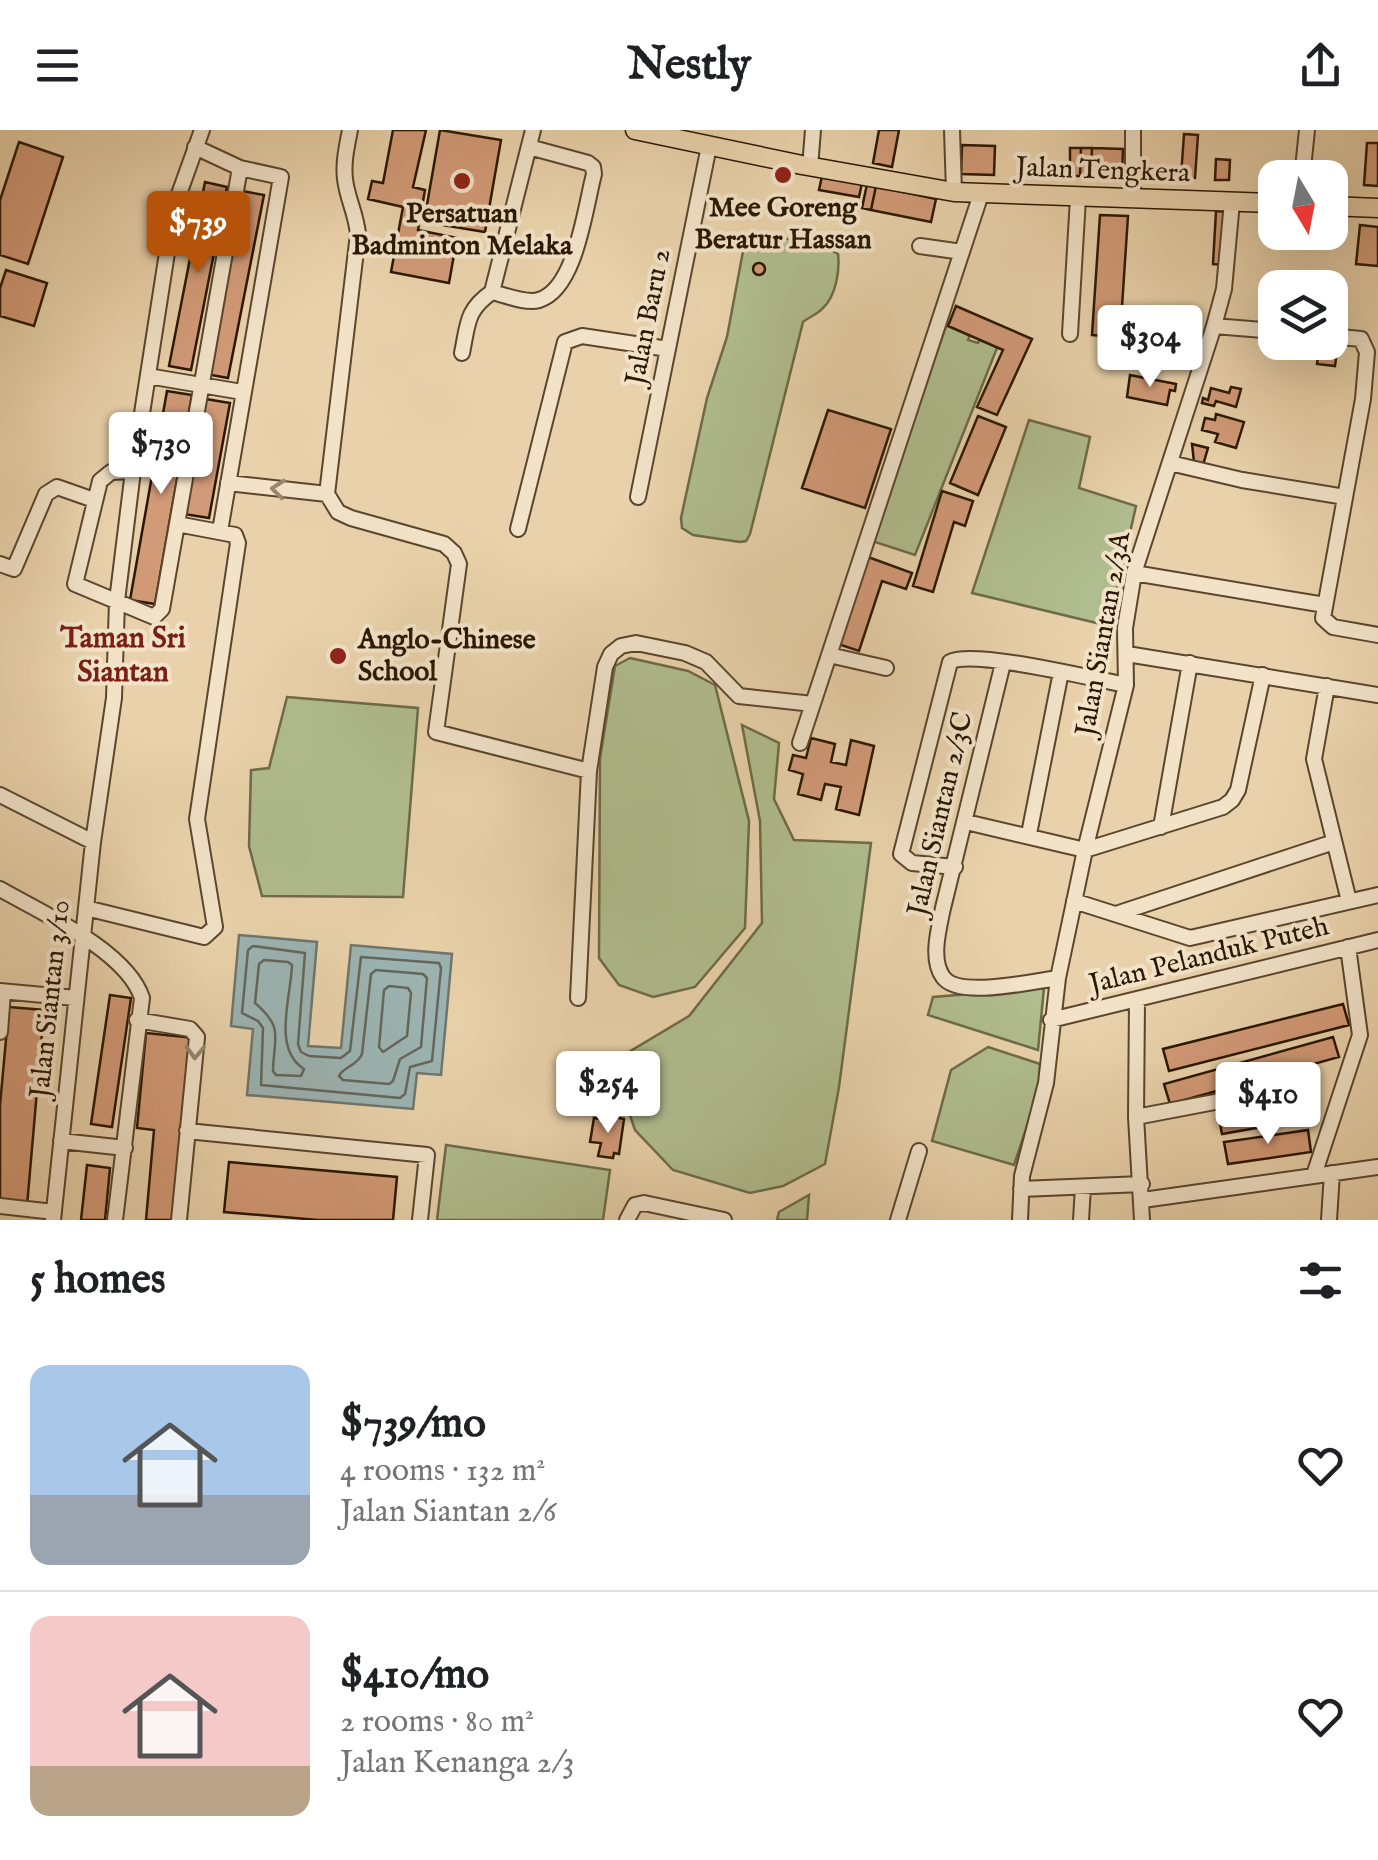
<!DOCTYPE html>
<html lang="en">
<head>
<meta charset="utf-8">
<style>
  body { margin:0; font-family:"IM FELL English",serif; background:#f2f2f2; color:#202124; height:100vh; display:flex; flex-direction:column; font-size:38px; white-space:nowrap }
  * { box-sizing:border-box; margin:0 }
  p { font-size:32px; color:#757577 }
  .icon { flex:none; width:55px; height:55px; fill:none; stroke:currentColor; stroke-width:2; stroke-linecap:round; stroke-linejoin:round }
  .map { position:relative; height:1090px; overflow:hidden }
  .drawer { display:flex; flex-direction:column; background:#fff; flex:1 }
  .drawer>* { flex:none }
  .needle { width:65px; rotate:170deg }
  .controls { position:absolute; left:1258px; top:30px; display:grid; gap:20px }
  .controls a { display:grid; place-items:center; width:90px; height:90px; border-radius:20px; background:#fff; box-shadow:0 10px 40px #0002; font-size:50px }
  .price { position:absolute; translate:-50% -85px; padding:0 22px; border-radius:10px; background:#fff; color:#222; font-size:32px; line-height:65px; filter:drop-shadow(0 2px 5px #0008) }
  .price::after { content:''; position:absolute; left:50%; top:60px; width:30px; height:22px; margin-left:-15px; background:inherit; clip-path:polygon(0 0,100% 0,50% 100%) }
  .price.on { background:#b45309; color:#fff }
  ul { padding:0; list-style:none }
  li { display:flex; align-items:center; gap:30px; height:250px; padding:0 30px }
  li+li { border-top:2px solid #e0e0e0 }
  li span { display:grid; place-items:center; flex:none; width:280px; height:200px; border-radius:20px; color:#555 }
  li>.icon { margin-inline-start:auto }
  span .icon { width:120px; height:120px; fill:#fffc; stroke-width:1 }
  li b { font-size:42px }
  h2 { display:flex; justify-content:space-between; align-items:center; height:120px; padding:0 30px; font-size:42px }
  header { display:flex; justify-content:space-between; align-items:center; height:130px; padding:0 30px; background:#fff; font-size:45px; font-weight:700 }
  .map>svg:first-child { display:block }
</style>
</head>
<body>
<header><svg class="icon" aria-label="menu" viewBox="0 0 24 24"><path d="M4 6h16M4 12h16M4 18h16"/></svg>Nestly<svg class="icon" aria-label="share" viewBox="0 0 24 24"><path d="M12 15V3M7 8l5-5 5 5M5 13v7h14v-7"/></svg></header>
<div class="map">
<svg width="1378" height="1090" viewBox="0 0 1378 1090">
  <rect width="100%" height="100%" fill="#e9d2ab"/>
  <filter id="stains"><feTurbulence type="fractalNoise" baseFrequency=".002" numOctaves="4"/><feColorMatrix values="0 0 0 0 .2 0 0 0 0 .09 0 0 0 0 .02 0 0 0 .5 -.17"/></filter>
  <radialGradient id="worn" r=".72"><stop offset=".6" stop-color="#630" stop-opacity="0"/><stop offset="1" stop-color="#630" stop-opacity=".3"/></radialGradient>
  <path fill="#b0bd8e" stroke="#6e6a48" stroke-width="2.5" d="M757,103L824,116L838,124C840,140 836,166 823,178C818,184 809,187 803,192L750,404L746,411L740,412L693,405L682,398L681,388L707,268L727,207L744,116L749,104Z
    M947,193L971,202L968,210L978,213L982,205L999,213L915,425L872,411Z
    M1029,290L1090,307L1079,358L1136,376L1109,496L972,463Z
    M630,528L688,541L715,555L749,691L745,798L695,857L653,867L619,855L599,828L600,628L615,536Z
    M287,567L418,578L403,767L262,766L249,716L251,640L269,638Z
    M742,595L779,613L774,669L794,710L871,713L839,957L825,1034L783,1056L750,1063L673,1040L635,1000L612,932L689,886L762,793L760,691Z
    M1044,858L1038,920L928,885L933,867Z
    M988,917L1040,934L1039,960L1014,1035L932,1011L951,940Z
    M446,1015L610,1040L603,1090H437Z
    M809,1065L807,1090H777L779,1082Z"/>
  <path fill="#9cb5b4" stroke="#6f766d" stroke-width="2.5" d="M239,805L317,812L308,916L341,918L351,815L452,824L441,945L417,943L413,979L247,965L253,899L231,896Z"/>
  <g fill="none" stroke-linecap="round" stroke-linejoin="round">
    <path stroke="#64665c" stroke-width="2.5" d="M253,816L305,823L298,914L301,922L309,926L341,928L350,921L361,827L439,833L441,838L432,931L410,937L405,964L400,968L261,955L263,898L258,891L242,883L248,820Z
      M264,830L288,832L292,835C291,868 272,919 304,939L301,946L276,945L273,941C274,905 284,898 255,873L259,834Z
      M376,840L423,844L427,848L421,917L400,929L393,951L389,954L343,950L339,946C343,937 357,936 362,924L371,844Z
      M389,856L408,858L411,863L407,906L383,922L379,917L384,860Z"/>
  </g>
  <path fill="#d29a77" stroke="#2b1803" stroke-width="2.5" d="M393,0H426L413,57L425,60L418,100L457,108L449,153L391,142L403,77L368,69L372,51L383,53Z
    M440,0L501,10L485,102L424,92Z
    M879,0H899L892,37L873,33Z
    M1184,4L1198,5L1195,48L1181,47Z
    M19,12L63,27L28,134L0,125V70Z
    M1367,13H1378V56L1364,55Z
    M962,15L995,16L994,45L961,44Z
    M1070,18H1081L1080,46H1070Z
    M1081,18H1092L1091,46H1080Z
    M1092,18L1123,19L1122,46H1091Z
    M1216,29L1230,30L1229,50H1215Z
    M822,46L862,53L859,67L819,60Z
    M205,52L227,57L191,240L169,236Z
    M867,54L876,56L871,80L862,78Z
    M876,56L936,69L931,92L871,80Z
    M242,61L264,65L228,248L206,244Z
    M1216,81L1228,82L1225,135L1213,134Z
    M1100,85L1128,86L1120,207L1092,205Z
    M1360,95L1378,97V136L1356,134Z
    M753 139a6 6 0 1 1 12 0a6 6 0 1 1-12 0Z
    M6,140L47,153L34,196L0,186V158Z
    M956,176L1032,209L997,285L977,277L1003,220L948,196Z
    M1320,212L1338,213L1335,236L1317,234Z
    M1130,245L1176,254L1175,261L1170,260L1167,275L1127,267Z
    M1231,257L1241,259L1236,277L1216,271L1214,276L1202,273L1203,268L1208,270L1211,258L1229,263Z
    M167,261L192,265L155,474L130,470Z
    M206,269L230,273L209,388L184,384Z
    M828,280L891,299L865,378L802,358Z
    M1216,284L1244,292L1236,318L1215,312L1218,304L1202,300L1205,288L1215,290Z
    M978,286L1006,297L978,365L950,353Z
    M1192,314L1208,318L1203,335L1194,332Z
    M942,361L973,371L965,396L954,392L933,462L913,456Z
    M868,427L912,443L906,459L882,451L859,521L838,514Z
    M811,608L835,614L831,632L846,635L851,610L874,616L859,685L836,679L841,657L825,654L821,670L798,664L803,644L789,640L793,625L806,628Z
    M110,865L131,868L112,997L91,994Z
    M1343,874L1349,895L1169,941L1163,919Z
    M9,877L44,880L27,1076L0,1073V975Z
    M146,903L195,908L177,1090H146L154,1000L137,998Z
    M1333,907L1339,927L1170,974L1164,954Z
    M1315,966L1319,987L1222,1004L1218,983Z
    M609,986L624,989L619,1024L614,1023L613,1028L598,1026L601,1013L590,1012L594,988L607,990Z
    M1308,1000L1311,1022L1228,1034L1224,1012Z
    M229,1032L397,1047L393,1090H318L224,1082Z
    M87,1035L110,1038L105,1090H81Z"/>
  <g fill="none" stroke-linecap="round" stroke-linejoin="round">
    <g stroke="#5a462d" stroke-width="18">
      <path id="minor" d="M350,0C347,16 343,32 345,49C347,68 356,83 358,104L327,364L338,382L351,388L444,414L454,423L459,434L436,602L589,641
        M952,0L954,62
        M195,17L240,38L281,47L220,401
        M529,17L588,33L593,37L594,44C585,78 576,159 539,170C526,174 505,165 492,162L533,0
        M810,37L813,0
        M1302,48L1307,0
        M1133,69V0
        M920,116L962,122
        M1214,196L1275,201
        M1070,204L1078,68
        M1330,206L1361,209L1367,222L1363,269L1323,488L1333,497L1378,505
        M462,223C468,194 466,180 492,162
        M148,246L242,262
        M1170,333L1242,350L1345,367
        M228,353L327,364
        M638,367L709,16
        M177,394L240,38
        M518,399L565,212L582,206L668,219
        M0,434L14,439L46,364L57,357L94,370
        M1134,443L1325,475
        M1127,524L1378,565
        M829,525L886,538
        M1003,533L943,778C939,798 930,829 943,847C958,869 1034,851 1058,848
        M1327,556L1314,629L1349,771
        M800,613L981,64
        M0,665L93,712
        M966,692L1085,720L1223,677L1232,670L1238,660L1263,545
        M1161,697L1190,533
        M1029,704L1061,542
        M955,737L912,733L901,724L950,532C972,519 1094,549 1126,555
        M0,759C42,783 127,821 142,868L115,1090
        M1074,771L1190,808L1378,765
        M86,778L204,807L215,797L197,689L238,413L235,405L177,394L162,479L154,487L75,454L100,351L111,342L133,341
        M1119,783L1334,712
        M0,861L76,868
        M578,868L589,641L605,537L611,524L621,516L636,513L685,523L706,532L739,566L813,574
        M1137,871L1136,987L1142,1090
        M137,890L190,899L197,907L179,1090
        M1051,890L1378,810
        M0,902L3,862
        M1136,987L1293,957
        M187,1001L427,1025L420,1090
        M61,1011L125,1018
        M1314,1045L1360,905L1348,817
        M1021,1059L1142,1054
        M1143,1070L1378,1037
        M0,1076L54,1082
        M53,1090L93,712L114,568L117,471L133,341L174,78L202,0
        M627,1090L635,1075L644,1073L724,1090
        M898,1090L919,1021
        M1020,1090L1022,1046L1046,953L1058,848L1085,720L1126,555L1125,498L1134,443L1214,196L1224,159L1232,72
        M1081,1090L1083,1057
        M1329,1090L1332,1043"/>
    </g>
    <g stroke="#2b1803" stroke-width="21">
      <path id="major" d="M635,0L802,35L954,62L1275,73
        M1330,76L1378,78"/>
    </g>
    <use href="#minor" stroke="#f1e2c8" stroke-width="14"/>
    <use href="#major" stroke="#e9d2ab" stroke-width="18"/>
  </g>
  <defs><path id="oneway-chevron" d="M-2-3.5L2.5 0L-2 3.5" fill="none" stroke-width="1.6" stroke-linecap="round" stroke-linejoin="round" transform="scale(2.5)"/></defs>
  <g stroke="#98876f">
    <use href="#oneway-chevron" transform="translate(278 359) rotate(-174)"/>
    <use href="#oneway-chevron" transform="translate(195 922) rotate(92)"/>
  </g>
  <g fill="#8f2418" stroke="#f1e2c8" stroke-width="4">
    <circle cx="783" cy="45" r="10"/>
    <circle cx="462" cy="51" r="10"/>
    <circle cx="338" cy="526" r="10"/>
  </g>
  <g text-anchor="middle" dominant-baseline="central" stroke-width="8" stroke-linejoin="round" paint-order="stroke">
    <g font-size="28" fill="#2b1803" stroke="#f1e2c8">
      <text transform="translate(1103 41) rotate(2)">Jalan Tengkera</text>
      <text transform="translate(649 187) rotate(-79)">Jalan Baru 2</text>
      <text transform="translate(1104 504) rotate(-80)">Jalan Siantan 2/3A</text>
      <text transform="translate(941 684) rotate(-77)">Jalan Siantan 2/3C</text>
      <text transform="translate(1209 826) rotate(-14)">Jalan Pelanduk Puteh</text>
      <text transform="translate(51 869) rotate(-84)">Jalan Siantan 3/10</text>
    </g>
    <g font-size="28" font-weight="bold" fill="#2b1803" stroke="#f1e2c8">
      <text x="783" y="78">Mee Goreng<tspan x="783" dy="32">Beratur Hassan</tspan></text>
      <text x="462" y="84">Persatuan<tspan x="462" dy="32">Badminton Melaka</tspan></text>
      <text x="358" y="510" text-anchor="start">Anglo-Chinese<tspan x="358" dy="32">School</tspan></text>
    </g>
    <g font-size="30" font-weight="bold" fill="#7a1f14" stroke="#f1e2c8">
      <text x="123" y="509">Taman Sri<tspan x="123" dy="34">Siantan</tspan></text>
    </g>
  </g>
  <rect width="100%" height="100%" filter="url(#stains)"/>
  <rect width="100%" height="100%" fill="url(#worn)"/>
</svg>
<div class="controls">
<a><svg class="needle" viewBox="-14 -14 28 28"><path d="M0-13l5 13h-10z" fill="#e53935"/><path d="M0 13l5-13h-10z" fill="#757577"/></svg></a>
<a><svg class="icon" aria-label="layers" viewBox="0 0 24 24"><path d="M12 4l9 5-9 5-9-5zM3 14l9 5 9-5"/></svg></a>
</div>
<b class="price on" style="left:198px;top:146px">$739</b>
<b class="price" style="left:1150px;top:260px">$304</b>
<b class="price" style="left:161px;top:367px">$730</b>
<b class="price" style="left:608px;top:1006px">$254</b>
<b class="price" style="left:1268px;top:1017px">$410</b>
</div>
<section class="drawer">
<h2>5 homes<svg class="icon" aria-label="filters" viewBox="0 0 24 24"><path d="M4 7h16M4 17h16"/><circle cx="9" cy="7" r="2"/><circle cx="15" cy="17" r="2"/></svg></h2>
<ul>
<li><span style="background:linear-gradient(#a9c7e8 65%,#9aa5b1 0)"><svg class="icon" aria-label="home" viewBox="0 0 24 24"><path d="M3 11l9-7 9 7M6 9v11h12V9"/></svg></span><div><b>$739/mo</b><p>4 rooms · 132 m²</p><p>Jalan Siantan 2/6</p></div><svg class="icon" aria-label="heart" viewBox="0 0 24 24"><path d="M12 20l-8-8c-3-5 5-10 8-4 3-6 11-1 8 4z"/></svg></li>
<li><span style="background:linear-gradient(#f6c9c9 75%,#b9a48a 0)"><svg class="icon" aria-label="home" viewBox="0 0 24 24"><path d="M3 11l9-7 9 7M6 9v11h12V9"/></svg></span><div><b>$410/mo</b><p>2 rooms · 80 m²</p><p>Jalan Kenanga 2/3</p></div><svg class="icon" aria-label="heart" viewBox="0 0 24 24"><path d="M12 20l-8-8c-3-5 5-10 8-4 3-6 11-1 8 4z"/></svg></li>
</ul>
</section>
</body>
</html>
